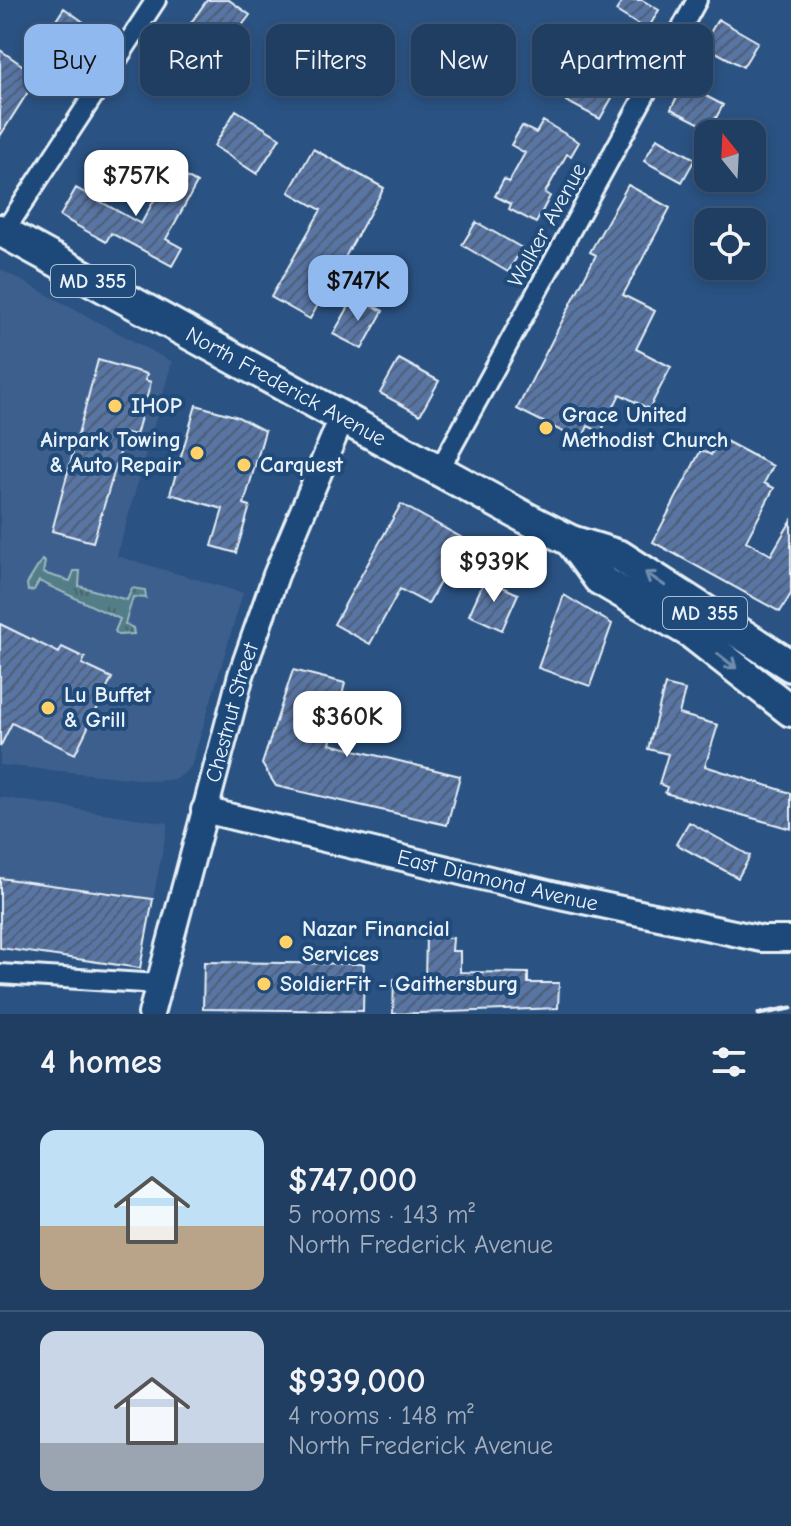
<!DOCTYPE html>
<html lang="en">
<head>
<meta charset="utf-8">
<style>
  body { margin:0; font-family:"Comic Neue",sans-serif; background:#284568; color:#f1f3f6; height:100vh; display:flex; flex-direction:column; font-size:30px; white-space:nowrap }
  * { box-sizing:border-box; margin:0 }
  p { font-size:26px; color:#a2aebe }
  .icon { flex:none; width:44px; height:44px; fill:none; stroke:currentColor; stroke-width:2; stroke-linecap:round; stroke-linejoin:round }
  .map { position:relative; height:1014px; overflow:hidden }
  .details { display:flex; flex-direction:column; background:#203e62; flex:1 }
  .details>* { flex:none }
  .hud { position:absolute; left:24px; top:24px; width:744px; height:72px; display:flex; gap:16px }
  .needle { width:52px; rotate:342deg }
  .buttons { position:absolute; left:694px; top:120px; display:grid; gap:16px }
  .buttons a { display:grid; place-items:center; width:72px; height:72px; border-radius:16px; background:#203e62; box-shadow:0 4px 12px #0003,0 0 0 2px #3d5777; font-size:40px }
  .price { position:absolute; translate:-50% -68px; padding:0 18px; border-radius:16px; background:#fff; color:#222; font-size:26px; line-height:52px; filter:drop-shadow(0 2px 4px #0008) }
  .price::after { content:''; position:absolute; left:50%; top:48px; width:24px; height:18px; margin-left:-12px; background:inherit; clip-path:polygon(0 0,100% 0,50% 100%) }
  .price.current { background:#90b9f0; color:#111 }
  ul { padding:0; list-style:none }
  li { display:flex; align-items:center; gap:24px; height:200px; padding:0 40px }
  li+li { border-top:2px solid #3d5777 }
  li span { display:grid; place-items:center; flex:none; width:224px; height:160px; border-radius:16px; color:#555 }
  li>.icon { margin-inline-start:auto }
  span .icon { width:96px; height:96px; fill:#fffc; stroke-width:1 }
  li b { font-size:34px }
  h2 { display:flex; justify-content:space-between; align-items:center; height:96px; padding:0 40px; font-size:34px }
  .tag { padding:0 28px; border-radius:16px; background:#203e62; box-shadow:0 4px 12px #0003,0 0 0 2px #3d5777; font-size:28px; line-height:72px }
  .tag.current { background:#90b9f0; color:#111 }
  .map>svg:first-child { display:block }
</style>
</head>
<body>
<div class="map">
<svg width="791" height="1014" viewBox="0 0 791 1014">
  <defs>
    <pattern id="grass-tufts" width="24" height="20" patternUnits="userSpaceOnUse" patternTransform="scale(2)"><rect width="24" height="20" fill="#527e87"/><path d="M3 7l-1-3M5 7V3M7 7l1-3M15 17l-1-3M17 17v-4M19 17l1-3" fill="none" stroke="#4d666c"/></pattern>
    <pattern id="building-hatch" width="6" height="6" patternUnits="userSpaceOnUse" patternTransform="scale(2)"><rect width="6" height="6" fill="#5875a4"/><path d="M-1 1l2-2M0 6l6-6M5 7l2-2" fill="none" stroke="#4f5e77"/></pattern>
  </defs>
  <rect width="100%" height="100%" fill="#2a5282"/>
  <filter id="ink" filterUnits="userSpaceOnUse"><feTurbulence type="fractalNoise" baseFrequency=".0125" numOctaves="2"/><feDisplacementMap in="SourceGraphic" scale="16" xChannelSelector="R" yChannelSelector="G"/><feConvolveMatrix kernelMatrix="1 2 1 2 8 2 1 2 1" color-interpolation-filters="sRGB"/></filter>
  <g filter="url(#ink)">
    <path fill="#3c5f8e" d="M0,269L172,362L117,556L243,593L191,767L177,779L157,781L0,765Z
      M0,797L168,823L153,899L0,878Z"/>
    <path fill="url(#grass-tufts)" stroke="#9db8c0" stroke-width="2" d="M42,560L45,562L43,573L70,581L74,571H80L79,586L127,600L132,588L145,590L146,598L133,597L125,624L133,628L134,634L118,635L115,631L120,619L39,581L34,590L28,591L27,584Z"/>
    <path fill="url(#building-hatch)" stroke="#e8f1f8" stroke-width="2" d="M207,0H229L250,15L236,33L228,27L204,63L176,44Z
      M623,0H642L659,10L647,30L616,11Z
      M64,8L92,28L79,47L51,28Z
      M718,19L758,42L743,67L703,45Z
      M582,27L632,57L609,93L613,96L600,119L566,101L589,60L569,48Z
      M0,50L38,76L0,136Z
      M683,84L723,105L710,129L671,109Z
      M236,110L280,138L257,174L214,146Z
      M543,121L579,142L571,156L567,154L545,193L550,196L536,223L509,209L511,204L495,196L504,179L509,182L525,153L511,145L522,126L536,133Z
      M657,138L695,159L682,182L644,161Z
      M313,149L384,188L310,319L271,297L321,210L289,192Z
      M171,169L197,183L166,239L182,248L172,266L111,233L106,242L60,216L76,188L141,224Z
      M628,185L670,208L623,295L655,311L636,349L671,367L649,409L620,394L601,432L588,426L581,441L517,409L596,255L590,252Z
      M476,222L522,248L508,272L462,245Z
      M355,296L383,311L362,349L333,334Z
      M399,359L439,381L420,415L380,393Z
      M98,360L147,374L145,380L151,382L136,435L126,433L123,443L93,542L52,531Z
      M196,405L238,417L265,431L244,504L250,506L236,553L212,546L223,509L170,494Z
      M720,438L773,466L764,483L774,488L746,541L771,555L791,521V594L780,612L653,542L701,450L711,455Z
      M401,504L464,539L428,604L400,589L370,644L334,624Z
      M485,579L518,594L502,630L469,615Z
      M564,595L612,624L590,686L538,668Z
      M0,624L59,653L62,647L85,658L82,664L112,678L75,754L12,723L0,747Z
      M293,670L345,683L330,744L460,776L447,825L276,786L262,764Z
      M665,685L685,690L679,714L718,725L705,766L791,793V829L665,793L667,787L659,784L668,754L648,749Z
      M689,822L750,856L738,878L676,844Z
      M0,878L153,899L140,968L0,948Z
      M426,937L453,938L452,951H460V972L528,973V983H559L558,1008L393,1014L394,979H425Z
      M204,962L364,964L363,1011L203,1009Z"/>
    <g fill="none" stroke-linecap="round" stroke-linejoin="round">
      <g stroke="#e8f1f8" stroke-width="24">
        <path id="minor" d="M4,232L156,0
          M438,472L697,0
          M0,974L159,984"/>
      </g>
      <g stroke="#e8f1f8" stroke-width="30">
        <g id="tertiary">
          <path id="s1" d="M204,810L560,896L762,939H791"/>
          <path id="s2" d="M151,1014L241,675L276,575L341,420"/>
        </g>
      </g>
      <g stroke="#e8f1f8" stroke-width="36">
        <g id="primary">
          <path id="s3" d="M0,230L526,518L571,541L620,556L791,666"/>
          <path d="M571,541L599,579L690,632L791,711"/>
        </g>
      </g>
      <use href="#minor" stroke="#1f4a7a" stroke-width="18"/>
      <use href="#tertiary" stroke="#1f4a7a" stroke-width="24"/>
      <use href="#primary" stroke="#1f4a7a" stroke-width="30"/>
      <path stroke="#e8f1f8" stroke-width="5" d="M759,1014L791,1008"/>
    </g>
    <defs><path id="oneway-shaft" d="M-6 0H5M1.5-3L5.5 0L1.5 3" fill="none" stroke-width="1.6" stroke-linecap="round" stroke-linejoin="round" transform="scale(2)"/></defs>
    <g stroke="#6f8dac">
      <use href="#oneway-shaft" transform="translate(655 579) rotate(-146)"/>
      <use href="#oneway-shaft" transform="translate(727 661) rotate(38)"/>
    </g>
  </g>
  <g fill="#ffd166" stroke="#1f4a7a" stroke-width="3">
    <circle cx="115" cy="406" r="8"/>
    <circle cx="546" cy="428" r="8"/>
    <circle cx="197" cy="453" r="8"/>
    <circle cx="244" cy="465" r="8"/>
    <circle cx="48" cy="708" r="8"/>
    <circle cx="286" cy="942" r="8"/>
    <circle cx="264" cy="984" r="8"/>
  </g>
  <g text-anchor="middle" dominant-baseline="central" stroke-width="8" stroke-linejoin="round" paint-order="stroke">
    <g fill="#1f4a7a" stroke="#acbfd2" stroke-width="2">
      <rect x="51" y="265" width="84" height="32" rx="6"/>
      <rect x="663" y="597" width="84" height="32" rx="6"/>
    </g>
    <g font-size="20" font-weight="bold" fill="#e8f1f8">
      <text x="93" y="281">MD 355</text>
      <text x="705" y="613">MD 355</text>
    </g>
    <g font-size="22" fill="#e8f1f8" stroke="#1f4a7a">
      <text transform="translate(547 225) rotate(-61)">Walker Avenue</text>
      <text stroke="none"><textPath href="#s3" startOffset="326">North Frederick Avenue</textPath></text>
      <text stroke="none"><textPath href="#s2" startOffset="312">Chestnut Street</textPath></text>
      <text stroke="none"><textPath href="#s1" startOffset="302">East Diamond Avenue</textPath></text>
    </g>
    <g font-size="22" font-weight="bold" fill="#e8f1f8" stroke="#1f4a7a" text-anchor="start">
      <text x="131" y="406">IHOP</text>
      <text x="562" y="415">Grace United<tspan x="562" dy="25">Methodist Church</tspan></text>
      <text x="181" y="440" text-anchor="end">Airpark Towing<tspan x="181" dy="25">&amp; Auto Repair</tspan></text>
      <text x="260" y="465">Carquest</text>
      <text x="64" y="695">Lu Buffet<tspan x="64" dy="25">&amp; Grill</tspan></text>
      <text x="302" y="929">Nazar Financial<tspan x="302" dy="25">Services</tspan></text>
      <text x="280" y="984">SoldierFit - Gaithersburg</text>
    </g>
  </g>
</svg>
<div class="buttons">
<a><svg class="needle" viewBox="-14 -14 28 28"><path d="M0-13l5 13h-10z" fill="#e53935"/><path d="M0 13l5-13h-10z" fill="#a2aebe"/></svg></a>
<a><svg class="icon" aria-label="locate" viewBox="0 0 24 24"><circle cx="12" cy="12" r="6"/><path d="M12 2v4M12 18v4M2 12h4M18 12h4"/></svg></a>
</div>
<b class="price" style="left:136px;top:218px">$757K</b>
<b class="price current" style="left:358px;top:323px">$747K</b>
<b class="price" style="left:494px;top:604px">$939K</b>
<b class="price" style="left:347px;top:759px">$360K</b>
<div class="hud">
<a class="tag current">Buy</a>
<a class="tag">Rent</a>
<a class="tag">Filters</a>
<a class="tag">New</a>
<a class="tag">Apartment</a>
</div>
</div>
<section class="details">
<h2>4 homes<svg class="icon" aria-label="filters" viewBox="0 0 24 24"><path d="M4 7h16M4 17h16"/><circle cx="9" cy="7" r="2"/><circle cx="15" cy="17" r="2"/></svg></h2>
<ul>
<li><span style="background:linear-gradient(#bfe0f5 60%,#b9a48a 0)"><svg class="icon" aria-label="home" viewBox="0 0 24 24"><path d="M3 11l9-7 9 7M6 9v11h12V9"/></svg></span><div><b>$747,000</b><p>5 rooms · 143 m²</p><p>North Frederick Avenue</p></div></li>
<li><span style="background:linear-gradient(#c9d6e8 70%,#9aa5b1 0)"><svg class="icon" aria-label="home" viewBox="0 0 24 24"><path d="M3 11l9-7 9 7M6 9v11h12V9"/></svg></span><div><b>$939,000</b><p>4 rooms · 148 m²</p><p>North Frederick Avenue</p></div></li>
</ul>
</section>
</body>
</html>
